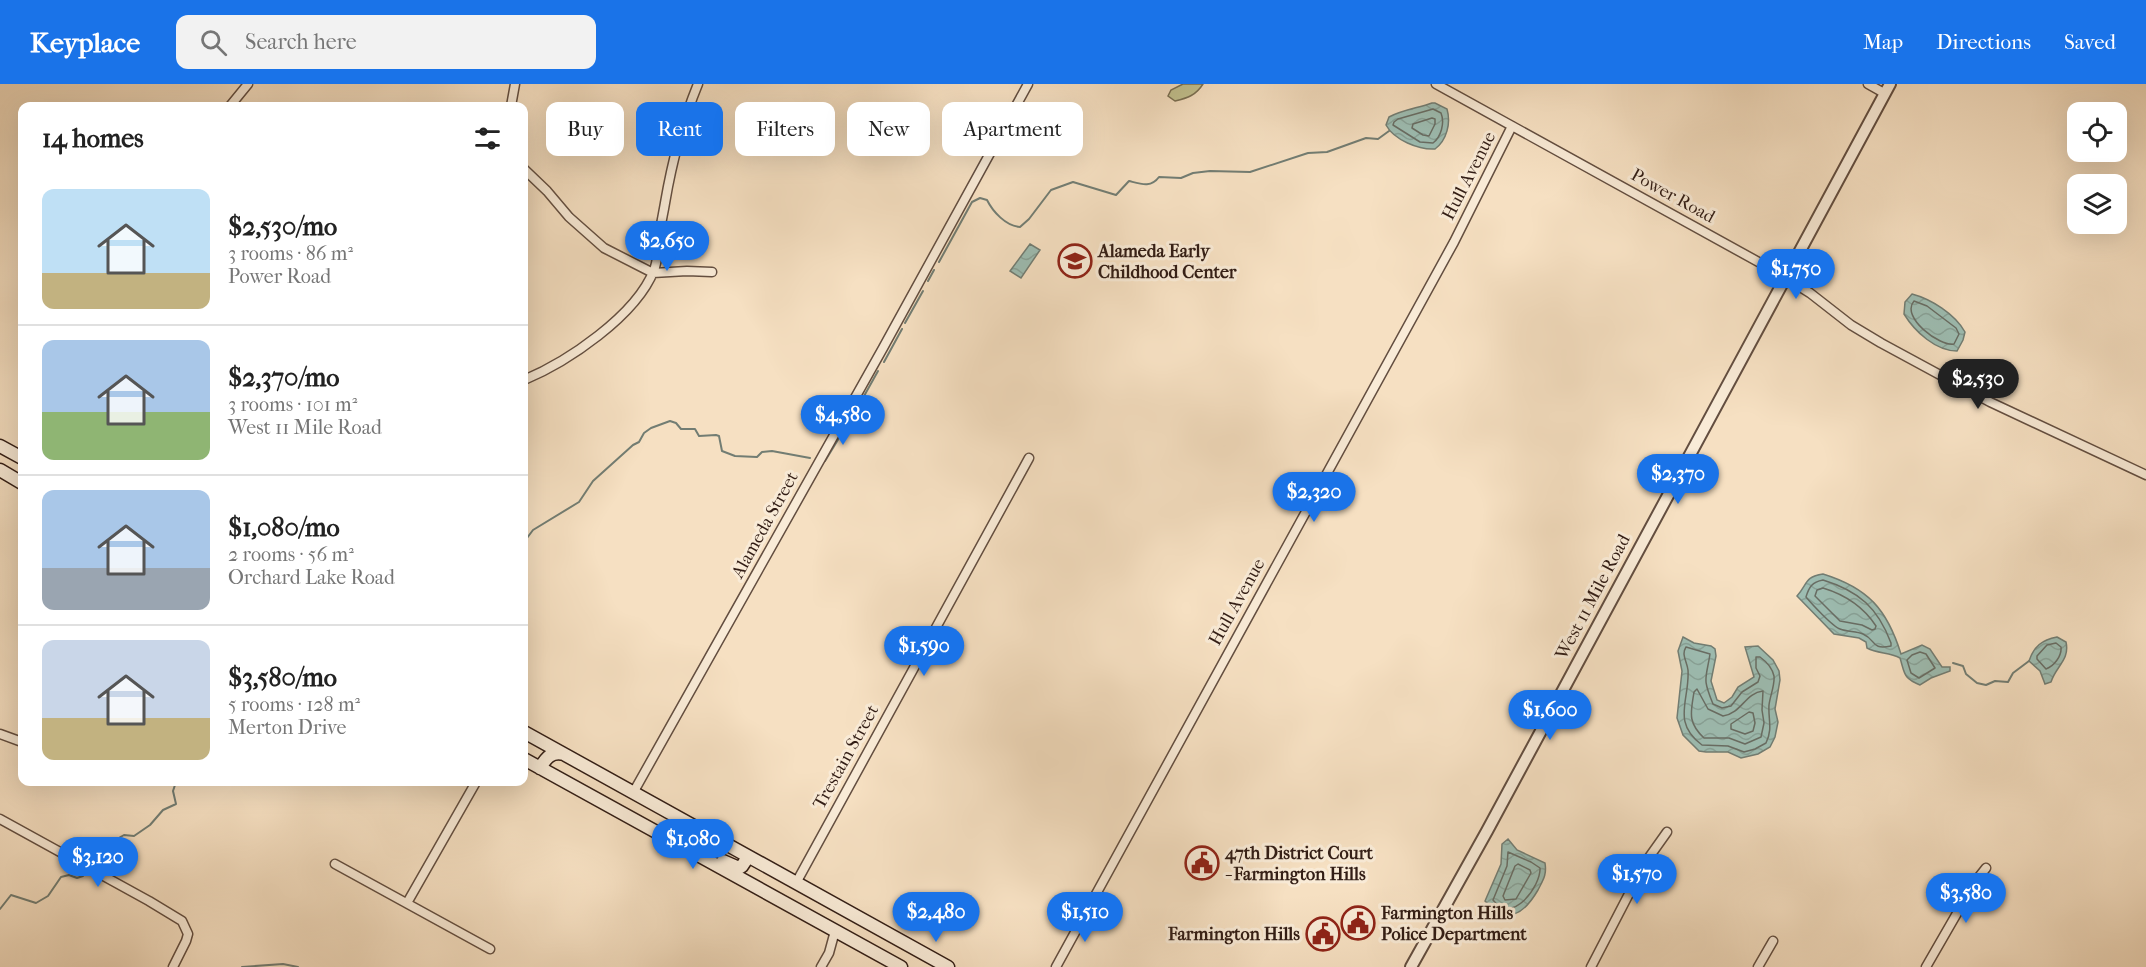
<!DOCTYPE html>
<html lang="en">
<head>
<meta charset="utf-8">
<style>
  body { margin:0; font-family:"IM FELL French Canon",serif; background:#f2f2f2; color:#222; height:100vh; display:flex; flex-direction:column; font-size:22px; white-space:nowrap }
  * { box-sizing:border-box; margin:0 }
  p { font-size:20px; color:#767676 }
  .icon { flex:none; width:33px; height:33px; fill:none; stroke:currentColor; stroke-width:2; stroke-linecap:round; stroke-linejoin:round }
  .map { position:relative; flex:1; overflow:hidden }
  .panel { position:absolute; left:18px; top:18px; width:510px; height:684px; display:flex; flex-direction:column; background:#fff; border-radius:12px; box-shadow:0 6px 24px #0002 }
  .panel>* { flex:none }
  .guide { position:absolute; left:546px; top:18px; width:570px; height:54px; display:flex; gap:12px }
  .buttons { position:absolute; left:2067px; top:18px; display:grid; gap:12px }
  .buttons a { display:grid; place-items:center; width:60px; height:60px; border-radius:12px; background:#fff; box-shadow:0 6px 24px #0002; font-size:30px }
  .price { position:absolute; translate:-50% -51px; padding:0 14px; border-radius:21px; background:#1a73e8; color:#fff; font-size:20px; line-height:39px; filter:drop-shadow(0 2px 3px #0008) }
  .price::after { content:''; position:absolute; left:50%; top:36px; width:18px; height:14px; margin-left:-9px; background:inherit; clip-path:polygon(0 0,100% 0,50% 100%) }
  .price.on { background:#222; color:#fff }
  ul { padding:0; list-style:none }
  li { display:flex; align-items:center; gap:18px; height:150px; padding:0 24px }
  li+li { border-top:2px solid #e0e0e0 }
  li span { display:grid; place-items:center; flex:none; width:168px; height:120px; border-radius:12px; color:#555 }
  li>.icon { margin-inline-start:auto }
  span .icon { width:72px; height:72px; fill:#fffc; stroke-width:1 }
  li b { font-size:26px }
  h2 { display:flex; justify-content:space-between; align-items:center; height:72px; padding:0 24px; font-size:26px }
  .tag { padding:0 21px; border-radius:12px; background:#fff; box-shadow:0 6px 24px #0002; font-size:21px; line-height:54px }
  .tag.on { background:#1a73e8; color:#fff }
  header { display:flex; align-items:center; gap:36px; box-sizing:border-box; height:84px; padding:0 30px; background:#1a73e8; color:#fff }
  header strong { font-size:28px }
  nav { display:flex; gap:33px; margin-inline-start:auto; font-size:21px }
  .search { width:420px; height:54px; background:#f2f2f2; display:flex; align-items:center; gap:15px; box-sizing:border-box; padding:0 21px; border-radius:12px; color:#767676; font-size:22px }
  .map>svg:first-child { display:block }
</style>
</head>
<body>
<header>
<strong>Keyplace</strong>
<div class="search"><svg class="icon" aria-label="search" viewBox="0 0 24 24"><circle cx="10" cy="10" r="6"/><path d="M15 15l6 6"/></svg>Search here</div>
<nav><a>Map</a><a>Directions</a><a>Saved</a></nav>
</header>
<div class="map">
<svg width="2146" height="883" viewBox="0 0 2146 883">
  <defs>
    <pattern id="water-waves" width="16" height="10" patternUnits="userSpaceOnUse" patternTransform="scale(1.5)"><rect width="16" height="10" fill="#9dbdb2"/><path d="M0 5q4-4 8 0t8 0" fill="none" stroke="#88a298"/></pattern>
  </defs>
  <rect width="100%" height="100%" fill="#f6e0c2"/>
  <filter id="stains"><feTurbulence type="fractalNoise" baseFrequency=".00333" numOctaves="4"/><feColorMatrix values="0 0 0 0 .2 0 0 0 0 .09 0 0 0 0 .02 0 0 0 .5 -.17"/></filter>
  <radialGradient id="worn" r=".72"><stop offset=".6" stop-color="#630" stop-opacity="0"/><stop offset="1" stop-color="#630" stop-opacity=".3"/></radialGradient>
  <path fill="#c2c18f" stroke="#7a6f52" stroke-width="1.5" d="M1183,0H1203C1196,11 1188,14 1175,17L1168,12L1171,6Z"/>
  <path fill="url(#water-waves)" stroke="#727d73" stroke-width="1.5" d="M1432,19H1435L1447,25C1451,39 1447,56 1435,65C1419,66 1394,56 1386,41L1389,33C1402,26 1418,24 1432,19Z
    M1030,160L1040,166L1021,194L1010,187Z
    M1912,210C1931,215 1955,230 1965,248L1963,256L1957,267C1936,267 1915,248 1904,230L1905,218Z
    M1823,490C1868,504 1887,525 1901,570L1922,561L1930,565L1942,583H1950V587L1931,594L1920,601C1903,594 1905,590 1900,574C1889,568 1878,570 1867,564L1866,558L1859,554L1834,550L1797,512C1808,500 1804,493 1823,490Z
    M1683,553L1694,559L1711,562L1715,565L1716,572L1711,597L1717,616L1724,619L1732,613L1738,603L1754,593L1745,563L1758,562L1773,576L1779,587L1780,596L1775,625L1778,638L1775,653L1770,663L1758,670L1741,674L1728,668H1706L1699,667L1683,651L1677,634L1682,587L1678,567Z
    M2057,553L2066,558C2070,576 2056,582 2051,598L2045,600L2040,587L2029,577C2034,562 2042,556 2057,553Z
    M1508,755L1517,766L1545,779C1547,791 1543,796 1538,806C1524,830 1507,842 1485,817L1501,780L1502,760Z"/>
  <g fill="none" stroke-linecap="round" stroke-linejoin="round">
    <path stroke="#686d64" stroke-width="1.5" d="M1433,25L1441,29C1445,39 1441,53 1433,59L1420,58L1393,41L1394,38L1398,35Z
      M1432,34L1435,35V40L1429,52L1423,51L1412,44L1413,40Z
      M1914,217L1927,222L1956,244L1959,250L1954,260C1940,263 1900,233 1914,217Z
      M1823,496C1859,507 1878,524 1891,559V562C1870,566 1877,556 1863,550C1856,547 1848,548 1840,545C1833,543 1811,519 1806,513C1809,503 1812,498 1823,496Z
      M1823,504C1846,511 1863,522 1876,542L1875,545L1872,546L1862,541L1840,537L1815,512L1817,506Z
      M2056,559L2061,563C2062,572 2054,582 2046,585L2037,575V572L2047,561Z
      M1686,563L1710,570C1706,596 1702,593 1713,620L1722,624L1731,622L1742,608L1758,598L1760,592L1756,584V573H1760C1767,578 1772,583 1774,592C1775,601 1770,612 1769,621C1768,635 1773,645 1766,659L1755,665L1744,668L1728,662L1702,661C1671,638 1690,616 1688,586C1687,577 1681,571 1686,563Z
      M1920,568L1926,570L1935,584L1919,594L1911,589L1907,576L1912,571Z
      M1697,605L1708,625L1723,632C1742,629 1745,609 1763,607L1762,626L1764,639L1761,653L1745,660L1729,654H1704C1687,638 1691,628 1694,608Z
      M1749,628L1753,629L1755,639L1753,647L1745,650L1731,645V640Z
      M1508,768L1531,778L1540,784C1541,802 1512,842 1493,816L1507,782Z
      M1518,780L1530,786L1531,789L1516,815L1505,816L1503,812L1515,782Z"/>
    <path stroke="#727d73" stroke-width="2" d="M939,178L972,118L980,114L987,116C993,128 1006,142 1020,143L1029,135L1051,106L1073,98L1116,111L1129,97C1141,100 1151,104 1159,93L1181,94L1193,89L1210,87L1250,88L1308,69L1327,68L1366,54L1378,55L1389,47
      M928,197L934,186
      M905,239L923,207
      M884,278L902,245
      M854,330L878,287
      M825,377L850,336
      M524,458L533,446L579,418L593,397L633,361L639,358L644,349L651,344L670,337L676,339L681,345H695L699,352L716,351L719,352L722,367L735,372L757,373L762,368L772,367L810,374
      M1953,579L1963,582L1966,590L1977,599L1986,601L1995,597L2008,598L2013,589L2029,577
      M99,776L110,759L124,751L134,752L150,741L163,726L176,720L173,707L176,698
      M0,825L11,811L36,819L48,812L61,793L69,791L77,794L83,792
      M242,883L283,880L298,883"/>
    <g stroke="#634e40" stroke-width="11">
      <path id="minor" d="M1436,0L1773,186L1810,209L1851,241L1881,259L1990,318L2146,391
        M1868,0L1884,9
        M230,22L248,0
        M511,22L515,0
        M524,85L547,107L569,133L604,164L653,189L687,187L712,188
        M524,296C567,278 636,232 654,186C658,176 658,166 659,155C660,143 663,131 665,119C672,78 682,39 698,0
        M0,650L22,658
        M633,709L883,264L1028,0
        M0,735L149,817L182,837L188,850L186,857L173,883
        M335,780L490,865
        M796,799L1029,374
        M407,819L476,698
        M821,883L829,869L835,847
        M1056,883L1454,158L1512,42
        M1591,883L1645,779L1667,748
        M1758,883L1773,857
        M1926,883L1975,798L1986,784"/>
    </g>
    <g stroke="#634e40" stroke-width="14">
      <path id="tertiary" d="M1411,883L1487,747L1890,0"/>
    </g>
    <g stroke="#321d15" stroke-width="15">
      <path id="secondary" d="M0,362L22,374
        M0,386L22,399
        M524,648L948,883
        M524,675L901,883
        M540,684C546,674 551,667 564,670
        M723,777L739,784L742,782L748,773"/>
    </g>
    <use href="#minor" stroke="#f9ebd7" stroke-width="8"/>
    <use href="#tertiary" stroke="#f9ebd7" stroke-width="10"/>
    <use href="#secondary" stroke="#f9ebd7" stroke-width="12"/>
  </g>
  <defs>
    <g id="school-ring" transform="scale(1.725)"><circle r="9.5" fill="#f9ebd7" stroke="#8f2418" stroke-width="1.5"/><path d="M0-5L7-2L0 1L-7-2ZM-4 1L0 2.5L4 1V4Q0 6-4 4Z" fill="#8f2418"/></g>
    <g id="civic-ring" transform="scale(1.725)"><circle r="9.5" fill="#f9ebd7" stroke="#8f2418" stroke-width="1.5"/><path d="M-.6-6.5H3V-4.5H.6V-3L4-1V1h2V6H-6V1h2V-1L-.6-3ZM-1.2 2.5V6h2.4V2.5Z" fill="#8f2418"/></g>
  </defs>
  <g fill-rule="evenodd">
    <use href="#school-ring" x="1075" y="177"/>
    <use href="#civic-ring" x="1202" y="779"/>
    <use href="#civic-ring" x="1358" y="839"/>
    <use href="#civic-ring" x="1323" y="850"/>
  </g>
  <g text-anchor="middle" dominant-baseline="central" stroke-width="6" stroke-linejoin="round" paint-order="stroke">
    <g font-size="18" fill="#321d15" stroke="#f9ebd7">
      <text transform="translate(1469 92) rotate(-63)">Hull Avenue</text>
      <text transform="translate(1673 112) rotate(29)">Power Road</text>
      <text transform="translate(765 441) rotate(-61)">Alameda Street</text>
      <text transform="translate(1593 513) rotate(-62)">West 11 Mile Road</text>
      <text transform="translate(1237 518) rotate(-61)">Hull Avenue</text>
      <text transform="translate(846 673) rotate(-61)">Trestain Street</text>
    </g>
    <g font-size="18" font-weight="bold" fill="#321d15" stroke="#f9ebd7" text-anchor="start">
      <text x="1098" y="167">Alameda Early<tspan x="1098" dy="21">Childhood Center</tspan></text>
      <text x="1225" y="769">47th District Court<tspan x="1225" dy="21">- Farmington Hills</tspan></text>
      <text x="1381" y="829">Farmington Hills<tspan x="1381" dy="21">Police Department</tspan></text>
      <text x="1300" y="850" text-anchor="end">Farmington Hills</text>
    </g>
  </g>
  <rect width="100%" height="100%" filter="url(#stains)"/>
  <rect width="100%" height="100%" fill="url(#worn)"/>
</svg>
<div class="buttons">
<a><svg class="icon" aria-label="locate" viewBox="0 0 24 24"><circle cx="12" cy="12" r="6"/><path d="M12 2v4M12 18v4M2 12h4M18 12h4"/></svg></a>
<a><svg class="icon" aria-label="layers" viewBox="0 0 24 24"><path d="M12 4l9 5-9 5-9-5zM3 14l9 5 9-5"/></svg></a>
</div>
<b class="price" style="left:667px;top:188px">$2,650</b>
<b class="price" style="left:1796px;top:216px">$1,750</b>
<b class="price on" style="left:1978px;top:326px">$2,530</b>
<b class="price" style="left:843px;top:362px">$4,580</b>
<b class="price" style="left:1678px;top:421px">$2,370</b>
<b class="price" style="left:1314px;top:439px">$2,320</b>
<b class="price" style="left:924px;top:593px">$1,590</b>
<b class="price" style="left:1550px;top:657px">$1,600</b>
<b class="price" style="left:693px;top:786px">$1,080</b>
<b class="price" style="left:98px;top:804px">$3,120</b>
<b class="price" style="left:1637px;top:821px">$1,570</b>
<b class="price" style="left:1966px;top:840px">$3,580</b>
<b class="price" style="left:936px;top:859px">$2,480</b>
<b class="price" style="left:1085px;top:859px">$1,510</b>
<div class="guide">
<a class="tag">Buy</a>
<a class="tag on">Rent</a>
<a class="tag">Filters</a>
<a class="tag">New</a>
<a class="tag">Apartment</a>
</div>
<section class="panel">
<h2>14 homes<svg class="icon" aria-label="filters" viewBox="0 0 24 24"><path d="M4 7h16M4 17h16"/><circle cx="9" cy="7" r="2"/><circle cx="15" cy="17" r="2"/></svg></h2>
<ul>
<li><span style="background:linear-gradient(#bfe0f5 70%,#c2b280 0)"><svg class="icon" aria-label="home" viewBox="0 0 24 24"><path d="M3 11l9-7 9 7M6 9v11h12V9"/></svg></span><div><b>$2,530/mo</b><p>3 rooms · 86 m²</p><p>Power Road</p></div></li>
<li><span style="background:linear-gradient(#a9c7e8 60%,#8fb573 0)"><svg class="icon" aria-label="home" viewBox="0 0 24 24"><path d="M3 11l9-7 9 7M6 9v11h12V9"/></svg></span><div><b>$2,370/mo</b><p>3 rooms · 101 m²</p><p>West 11 Mile Road</p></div></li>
<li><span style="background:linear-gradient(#a9c7e8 65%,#9aa5b1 0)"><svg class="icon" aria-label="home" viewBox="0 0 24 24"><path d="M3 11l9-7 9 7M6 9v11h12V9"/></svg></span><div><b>$1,080/mo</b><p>2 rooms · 56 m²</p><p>Orchard Lake Road</p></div></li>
<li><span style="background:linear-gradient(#c9d6e8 65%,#c2b280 0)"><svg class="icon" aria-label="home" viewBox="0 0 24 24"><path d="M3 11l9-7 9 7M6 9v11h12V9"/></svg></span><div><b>$3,580/mo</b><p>5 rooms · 128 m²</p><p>Merton Drive</p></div></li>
</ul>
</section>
</div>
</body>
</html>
